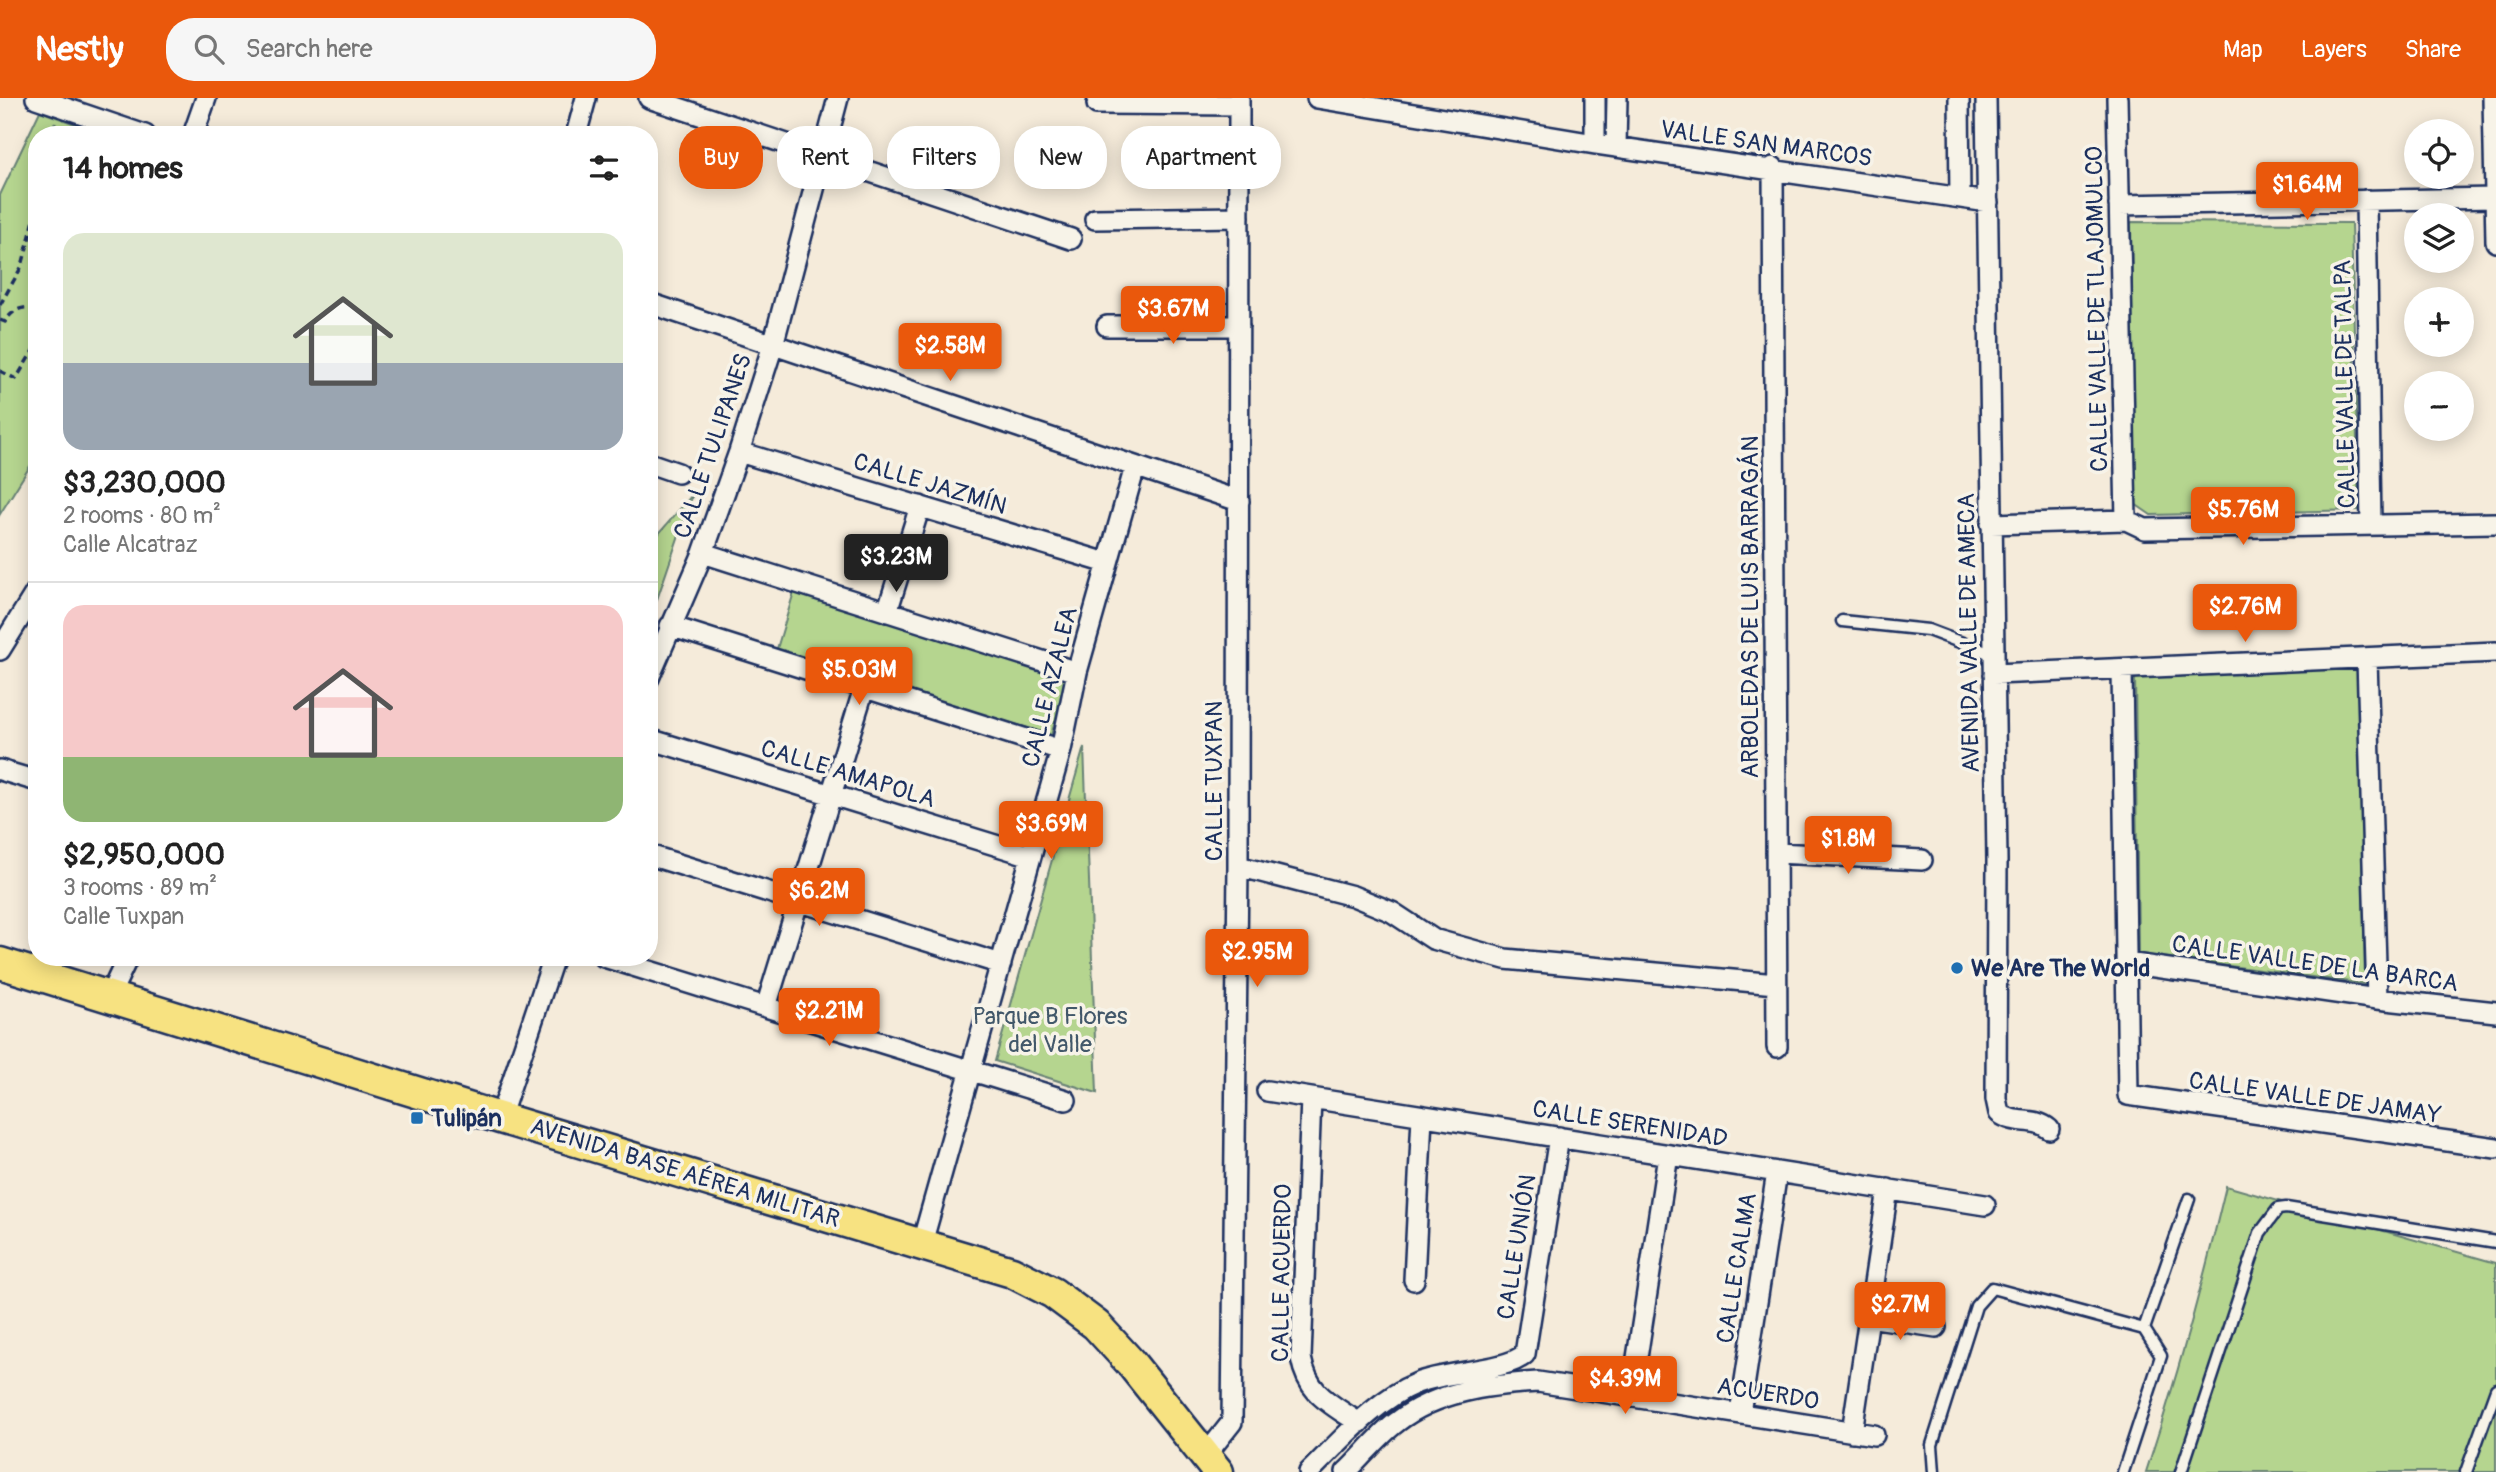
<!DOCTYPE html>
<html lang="en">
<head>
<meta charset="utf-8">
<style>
  body { margin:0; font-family:Pangolin,sans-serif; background:#f6f6f6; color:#222; height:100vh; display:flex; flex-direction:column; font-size:26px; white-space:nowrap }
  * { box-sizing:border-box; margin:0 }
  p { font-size:23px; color:#767676 }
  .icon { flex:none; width:38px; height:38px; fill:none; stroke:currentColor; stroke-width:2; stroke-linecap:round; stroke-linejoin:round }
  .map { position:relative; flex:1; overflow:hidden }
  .sheet { position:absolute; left:28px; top:28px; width:630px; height:840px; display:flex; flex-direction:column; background:#fff; border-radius:28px; box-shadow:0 4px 18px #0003 }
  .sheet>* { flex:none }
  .banner { position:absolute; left:679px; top:28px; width:665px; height:63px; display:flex; gap:14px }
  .controls { position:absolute; left:2404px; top:21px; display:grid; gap:14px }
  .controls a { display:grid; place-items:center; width:70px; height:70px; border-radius:50%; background:#fff; box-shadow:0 4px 18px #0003; font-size:35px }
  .price { position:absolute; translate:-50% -60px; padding:0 16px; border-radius:7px; background:#ea580c; color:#fff; font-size:23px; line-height:46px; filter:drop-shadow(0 2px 4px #0008) }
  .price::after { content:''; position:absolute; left:50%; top:42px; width:21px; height:16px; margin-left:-10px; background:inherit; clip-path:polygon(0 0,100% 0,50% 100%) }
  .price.current { background:#222; color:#fff }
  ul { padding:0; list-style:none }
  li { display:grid; align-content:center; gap:14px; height:371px; padding:0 35px }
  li+li { border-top:2px solid #e0e0e0 }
  li span { display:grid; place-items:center; height:217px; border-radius:21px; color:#555 }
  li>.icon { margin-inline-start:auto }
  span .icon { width:126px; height:126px; fill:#fffc; stroke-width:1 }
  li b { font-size:30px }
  h2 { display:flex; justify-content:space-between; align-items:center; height:84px; padding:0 35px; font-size:30px }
  .chip { padding:0 24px; border-radius:28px; background:#fff; box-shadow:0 4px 18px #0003; font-size:24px; line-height:63px }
  .chip.current { background:#ea580c; color:#fff }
  header { display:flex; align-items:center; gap:42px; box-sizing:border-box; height:98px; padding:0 35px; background:#ea580c; color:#fff }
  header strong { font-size:33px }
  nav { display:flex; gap:38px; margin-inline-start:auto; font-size:24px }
  .search { width:490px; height:63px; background:#f6f6f6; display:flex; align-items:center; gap:18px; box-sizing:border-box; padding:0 24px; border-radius:28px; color:#767676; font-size:26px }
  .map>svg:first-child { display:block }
</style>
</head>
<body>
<header>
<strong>Nestly</strong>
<div class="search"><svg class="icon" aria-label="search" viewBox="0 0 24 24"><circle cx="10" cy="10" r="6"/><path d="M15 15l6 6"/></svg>Search here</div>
<nav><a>Map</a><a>Layers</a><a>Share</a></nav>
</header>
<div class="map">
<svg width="2496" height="1374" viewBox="0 0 2496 1374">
  <rect width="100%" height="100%" fill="#f5ebda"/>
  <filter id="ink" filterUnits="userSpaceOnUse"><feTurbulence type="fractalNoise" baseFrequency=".0143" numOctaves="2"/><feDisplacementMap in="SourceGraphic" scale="14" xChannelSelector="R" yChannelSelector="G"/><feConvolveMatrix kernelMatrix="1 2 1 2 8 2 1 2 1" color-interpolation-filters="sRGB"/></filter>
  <g filter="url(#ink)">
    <path fill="#b5d58f" stroke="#688276" stroke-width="2" d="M40,13L97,34L96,37H37V357L0,416V97Z
      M2131,124L2351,125L2359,412L2151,417L2135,406Z
      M693,396L649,525V447Z
      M794,494L1069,579L1051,637L776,554Z
      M2359,570L2365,886L2138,856L2135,577Z
      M1084,649L1097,995L995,963Z
      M2226,1088L2496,1165V1374H2146C2177,1280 2203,1185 2226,1088Z"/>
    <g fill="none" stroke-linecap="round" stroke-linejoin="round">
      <g stroke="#1b2f5e" stroke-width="15">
        <path id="lane" d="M1842,523L1928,532L1994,557
          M1934,1374L1932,1347L1976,1208L1992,1190L2144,1231
          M2123,1374L2161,1258L2144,1231L2189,1101
          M2181,1374L2260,1135L2278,1111L2286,1110L2496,1144
          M2466,1374L2496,1291"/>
      </g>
      <g stroke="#1b2f5e" stroke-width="24">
        <path id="street" d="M36,0L145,37
          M649,0L1071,141
          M1317,0L1595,46L1988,104
          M1959,0L1960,100
          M1986,0L1997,762L1996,1001L1999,1015C2016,1028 2034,1018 2049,1031
          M2117,0L2126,422
          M2493,0L2496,144
          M1097,6L1239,7
          M193,37L206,0
          M576,37L586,0
          M1595,46V0
          M1616,49L1617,0
          M1773,69L1777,949
          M2366,102L2371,426
          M2119,107L2495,100
          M1095,121L1239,119
          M649,205L1239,403
          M1107,228H1239
          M739,354L1107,465
          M649,365L678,375
          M1991,426L2126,422L2145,431L2496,425
          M703,455L1077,574
          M887,514L920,408
          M670,528L1061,652
          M0,552L37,492
          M2367,561L2377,901
          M2122,571L2128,997L2496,1050
          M1994,576L2496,554
          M649,580L703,455L739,354L773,247L838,0
          M649,641L1031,758
          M0,672L37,683
          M1776,755L1922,762
          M649,757L1001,866
          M1238,768L1353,798L1392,814L1433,841L1505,861L1776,886
          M604,859L1066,1002
          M2127,865L2377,901L2496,914
          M109,899L128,859
          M766,909L864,590
          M1267,993L1985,1107
          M1311,1000L1301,1260C1308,1297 1330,1305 1359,1325
          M500,1020L554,859
          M922,1145L1061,652L1077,574L1135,369
          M1414,1182L1422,1018
          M1869,1219L1936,1229
          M1631,1299L1668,1057
          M1740,1315L1777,1074
          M1852,1334L1888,1091
          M1205,1358L1232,1324L1238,768L1239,0
          M1309,1374C1341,1343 1375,1302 1417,1285C1446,1273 1507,1273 1525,1256L1559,1039
          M1346,1374C1363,1358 1378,1338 1397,1324C1437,1293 1489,1287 1538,1284L1874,1337"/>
      </g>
      <g stroke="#1b2f5e" stroke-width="35">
        <path id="primary" d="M0,865L500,1020L1012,1174L1053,1195L1096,1227L1130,1264L1218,1374"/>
      </g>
      <path stroke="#1b2f5e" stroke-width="3.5" stroke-dasharray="7 5" stroke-linecap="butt" d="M51,37L55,25
        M0,207L22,168L37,111
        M0,222L5,224C12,212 23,207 37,211
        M0,273L16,281L37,246
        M697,377L706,379"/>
      <use href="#lane" stroke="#f7f3e8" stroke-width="10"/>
      <use href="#street" stroke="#f7f3e8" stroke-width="19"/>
      <use href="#primary" stroke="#f7e281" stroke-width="30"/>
    </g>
  </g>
  <g fill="#1f6fb2" stroke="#f7f3e8" stroke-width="2.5">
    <circle cx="1957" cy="870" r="7"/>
    <rect x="410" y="1013" width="14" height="14" rx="3.5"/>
  </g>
  <g text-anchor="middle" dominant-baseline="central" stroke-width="7" stroke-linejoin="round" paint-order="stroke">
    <g font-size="24" fill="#1b2f5e" stroke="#f7f3e8">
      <text transform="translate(1766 46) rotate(8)">VALLE SAN MARCOS</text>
      <text transform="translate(2097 211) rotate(-91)">CALLE VALLE DE TLAJOMULCO</text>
      <text transform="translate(2345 286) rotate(-91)">CALLE VALLE DE TALPA</text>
      <text transform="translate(713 348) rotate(-71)">CALLE TULIPANES</text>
      <text transform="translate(930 386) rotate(17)">CALLE JAZMÍN</text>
      <text transform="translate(1750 509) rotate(-90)">ARBOLEDAS DE LUIS BARRAGÁN</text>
      <text transform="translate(1969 535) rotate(-91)">AVENIDA VALLE DE AMECA</text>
      <text transform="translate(1050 589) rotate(-76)">CALLE AZALEA</text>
      <text transform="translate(848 676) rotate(17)">CALLE AMAPOLA</text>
      <text transform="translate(1214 683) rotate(-90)">CALLE TUXPAN</text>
      <text transform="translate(2315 866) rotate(8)">CALLE VALLE DE LA BARCA</text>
      <text transform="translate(2315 1000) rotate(8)">CALLE VALLE DE JAMAY</text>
      <text transform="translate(1630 1026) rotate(9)">CALLE SERENIDAD</text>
      <text transform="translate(685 1075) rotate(17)">AVENIDA BASE AÉREA MILITAR</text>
      <text transform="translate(1517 1149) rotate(-81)">CALLE UNIÓN</text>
      <text transform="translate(1737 1170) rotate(-81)">CALLE CALMA</text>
      <text transform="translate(1282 1175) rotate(-89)">CALLE ACUERDO</text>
      <text transform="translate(1768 1296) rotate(9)">ACUERDO</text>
    </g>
    <g font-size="24" font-weight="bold" fill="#1b2f5e" stroke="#f7f3e8" text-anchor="start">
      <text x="1971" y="870">We Are The World</text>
      <text x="431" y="1020">Tulipán</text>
    </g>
    <g font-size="24" fill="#42586a" stroke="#f7f3e8">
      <text x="1050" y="918">Parque B Flores<tspan x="1050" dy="28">del Valle</tspan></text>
    </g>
  </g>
</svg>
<div class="controls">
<a><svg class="icon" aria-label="locate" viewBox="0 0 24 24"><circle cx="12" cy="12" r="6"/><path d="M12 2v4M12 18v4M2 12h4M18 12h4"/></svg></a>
<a><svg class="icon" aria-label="layers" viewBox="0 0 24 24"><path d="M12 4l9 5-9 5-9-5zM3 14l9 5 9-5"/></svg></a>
<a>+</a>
<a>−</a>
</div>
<b class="price" style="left:2307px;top:124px">$1.64M</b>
<b class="price" style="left:1173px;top:248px">$3.67M</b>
<b class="price" style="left:950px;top:285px">$2.58M</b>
<b class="price" style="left:2243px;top:449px">$5.76M</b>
<b class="price current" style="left:896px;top:496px">$3.23M</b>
<b class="price" style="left:2245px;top:546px">$2.76M</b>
<b class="price" style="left:859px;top:609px">$5.03M</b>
<b class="price" style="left:1051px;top:763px">$3.69M</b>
<b class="price" style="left:1848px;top:778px">$1.8M</b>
<b class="price" style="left:819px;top:830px">$6.2M</b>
<b class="price" style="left:1257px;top:891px">$2.95M</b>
<b class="price" style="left:829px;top:950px">$2.21M</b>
<b class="price" style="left:1900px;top:1244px">$2.7M</b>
<b class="price" style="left:1625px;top:1318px">$4.39M</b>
<div class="banner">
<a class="chip current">Buy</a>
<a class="chip">Rent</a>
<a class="chip">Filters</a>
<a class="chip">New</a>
<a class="chip">Apartment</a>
</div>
<section class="sheet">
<h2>14 homes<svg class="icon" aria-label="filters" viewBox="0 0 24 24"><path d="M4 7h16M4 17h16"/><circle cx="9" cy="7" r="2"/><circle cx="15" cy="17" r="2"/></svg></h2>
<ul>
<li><span style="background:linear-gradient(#dfe7d0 60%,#9aa5b1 0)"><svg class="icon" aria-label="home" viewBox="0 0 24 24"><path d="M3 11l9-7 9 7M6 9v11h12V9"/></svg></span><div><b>$3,230,000</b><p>2 rooms · 80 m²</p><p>Calle Alcatraz</p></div></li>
<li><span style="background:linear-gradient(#f6c9c9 70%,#8fb573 0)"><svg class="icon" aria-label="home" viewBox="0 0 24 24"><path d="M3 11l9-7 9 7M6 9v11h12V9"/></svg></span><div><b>$2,950,000</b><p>3 rooms · 89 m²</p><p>Calle Tuxpan</p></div></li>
</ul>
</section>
</div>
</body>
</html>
